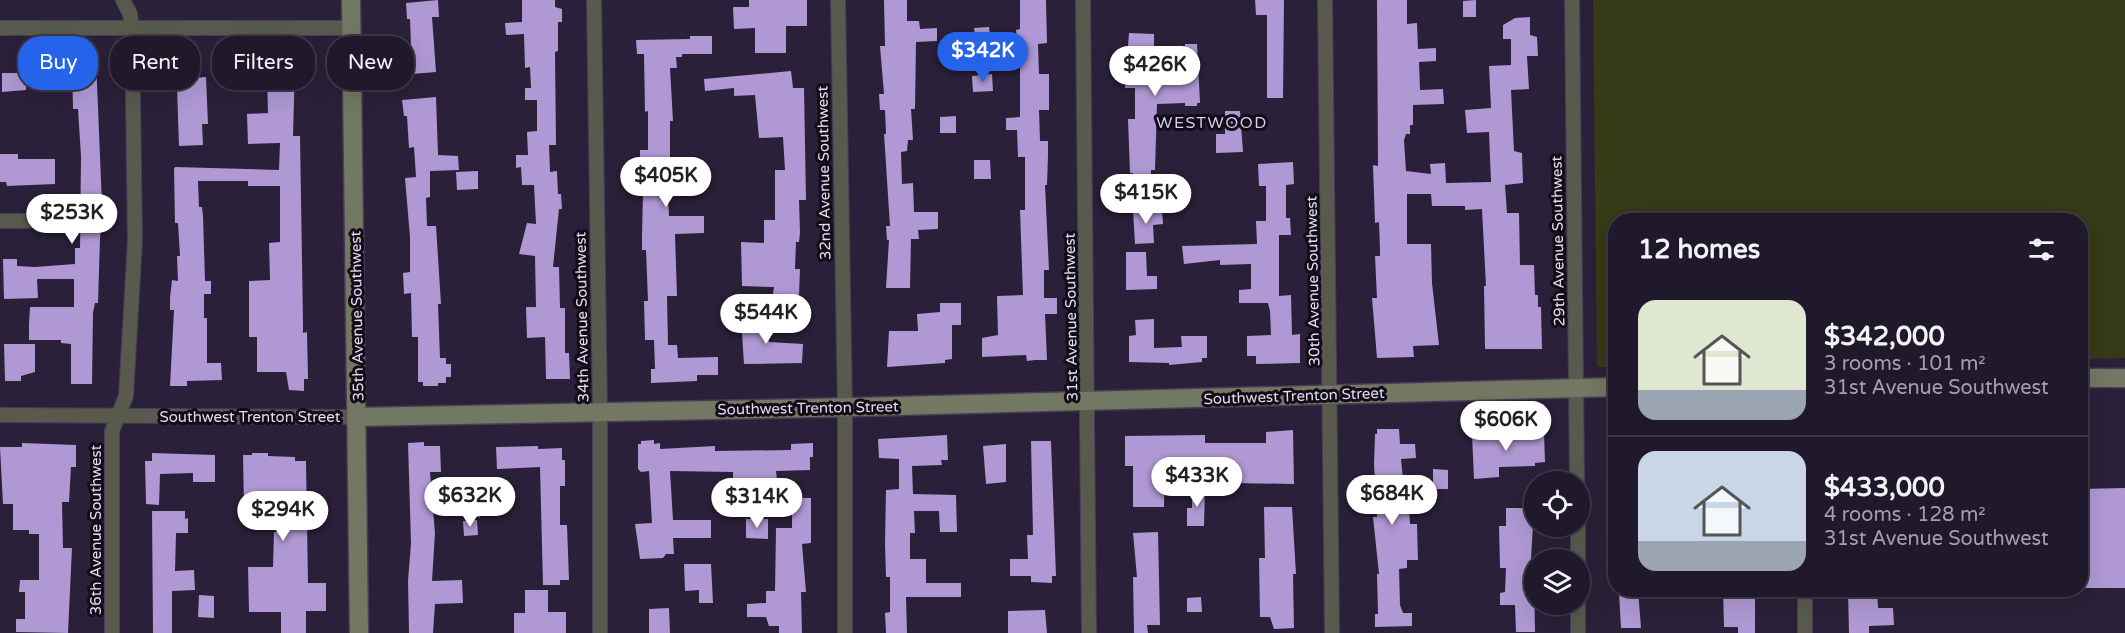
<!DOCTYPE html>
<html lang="en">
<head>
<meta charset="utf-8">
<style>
  body { margin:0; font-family:"Varela Round",sans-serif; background:#282133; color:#f1f3f6; height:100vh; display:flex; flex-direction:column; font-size:22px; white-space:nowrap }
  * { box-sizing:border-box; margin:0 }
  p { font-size:20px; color:#a2a0a9 }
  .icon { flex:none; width:33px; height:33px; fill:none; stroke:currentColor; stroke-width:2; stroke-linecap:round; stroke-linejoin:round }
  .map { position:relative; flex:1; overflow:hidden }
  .drawer { position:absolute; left:1608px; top:213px; width:480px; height:384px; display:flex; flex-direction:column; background:#20182b; border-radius:24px; box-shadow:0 6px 24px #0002,0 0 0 2px #3d3747 }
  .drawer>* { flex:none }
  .guide { position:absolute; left:18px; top:36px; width:570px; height:54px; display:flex; gap:12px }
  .controls { position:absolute; left:1524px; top:471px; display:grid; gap:12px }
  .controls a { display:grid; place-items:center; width:66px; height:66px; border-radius:50%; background:#20182b; box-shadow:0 6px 24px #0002,0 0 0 2px #3d3747; font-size:30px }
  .price { position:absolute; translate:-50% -51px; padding:0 14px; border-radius:21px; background:#fff; color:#222; font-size:20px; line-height:39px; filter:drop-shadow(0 2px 3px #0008) }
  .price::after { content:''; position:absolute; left:50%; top:36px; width:18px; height:14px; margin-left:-9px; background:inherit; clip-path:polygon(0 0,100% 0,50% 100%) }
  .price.active { background:#2563eb; color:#fff }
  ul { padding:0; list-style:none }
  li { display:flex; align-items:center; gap:18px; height:150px; padding:0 30px }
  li+li { border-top:2px solid #3d3747 }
  li span { display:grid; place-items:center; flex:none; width:168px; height:120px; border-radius:18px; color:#555 }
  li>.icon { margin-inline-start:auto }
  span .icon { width:72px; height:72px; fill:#fffc; stroke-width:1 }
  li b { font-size:26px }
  h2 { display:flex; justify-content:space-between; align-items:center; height:72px; padding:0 30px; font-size:26px }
  .chip { padding:0 21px; border-radius:24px; background:#20182b; box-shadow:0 6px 24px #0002,0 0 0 2px #3d3747; font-size:21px; line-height:54px }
  .chip.active { background:#2563eb; color:#fff }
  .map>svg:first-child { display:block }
</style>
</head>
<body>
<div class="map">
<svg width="2125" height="633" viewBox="0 0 2125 633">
  <rect width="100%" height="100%" fill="#2a2039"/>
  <path fill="#353b16" d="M1593,0H2125V358L2081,359L2080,220H1616L1615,367H1597Z"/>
  <path fill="#af98d3" d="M438,0L439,17H432L436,72L412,74L410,19H407L406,3Z
    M522,0H555V7L562,9V22H558V51L555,52L556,145H549L550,172L557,171L558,194H561L562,209H559L553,267H559L560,308H565V353H569L570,379H546L545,337L527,338L526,307H536L535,256L519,254L527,223L536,224L534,185H522L521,167L516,168V155H528L527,132L537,131V100H525V88H531L530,67L525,68L524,34L506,35L505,23L522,22Z
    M749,0H807V26H786V53H755V28L734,29L733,7H749Z
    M884,0H907V21H919L920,29L937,28V41L916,42L915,109H911L913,140H908L907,151L901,152L902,184L913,183L914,212H938V229L918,230L919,239H911L910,288H886L889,240H887L886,226H890L884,134H886L885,110H880L879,94H884L880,46H885Z
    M1020,0H1046L1047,43L1038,44L1039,74H1049V110H1039L1040,141H1048V156L1047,185H1045L1049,270H1044V298H1057V314H1045L1047,360H1035L1027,361L1026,355L982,357V338L998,335L997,296L1023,295L1020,210H1025V157H1018L1017,130H1006V118L1020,117V66L1016,30L1020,29Z
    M1255,0H1284L1283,98H1267V15H1256Z
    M1377,0H1407V24L1417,23L1418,49L1436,48V61L1419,62L1420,90L1443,89L1444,104L1413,105V125H1410V134H1406L1404,140L1406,171L1431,174L1430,164L1445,163L1446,183L1491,182L1489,132L1467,133L1465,110L1491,108L1489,66L1511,65V39H1503V25L1515,18L1530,17V35L1537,37L1538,56H1527L1529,89L1511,90L1514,151L1522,153L1523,183L1505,185L1507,213H1519L1520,265H1534L1535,295H1538V307H1541L1542,349H1485L1484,286H1486L1482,209L1465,210V206H1432L1431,194H1407V244H1431L1432,283L1439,345L1413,346L1414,357L1377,358L1372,298H1377L1375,256H1380V251L1379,222L1375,223L1373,165L1378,166Z
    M1476,0V17H1463V1Z
    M989,27L991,43L976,45L974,28Z
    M1129,33L1154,34V73L1185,72V44H1197L1200,103H1197V106H1185V103L1157,104L1155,170H1151V178H1133V173H1130L1128,119H1135V88H1125Z
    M690,36H712V54H682V57H676L677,68H670L673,121H670V168L693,167L694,180L667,181L669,216H704V233L675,234L677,296H667L668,345H677L678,358L718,357V375H697V381L651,383V369H655L654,340H645L644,301H648L646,250H642V235L643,194H650L649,163H640V150H648V111L645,112L644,54H637L636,40L690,39Z
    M193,57L195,78L206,77L208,124H202L203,145L179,146L176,58Z
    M96,59L103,229H101L100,239L98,303H95L93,313L92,384H71V344L61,343V340H29V324L30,307H74V279H37L38,298L4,299L3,259H17V266L35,267L75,264V248H80L81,156L78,109H73L72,60Z
    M270,63H295L293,136H300L303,323V333L307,332L308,379H304V391L289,390L286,372H257V337H249V281L270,280L269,243L280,242V186H248V181H198L199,207H202L203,216L205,281H211V294H204V318H207V363H221L222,380L187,381V386H170L174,310H170V298L172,280L178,281L177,256H180L178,223H175L174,169L175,167L279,170L280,143L248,144L247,114L268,113L267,76H271Z
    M791,71L793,88H804L806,200H799L800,233L799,242H796L795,269H800L799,295L773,294L774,287L742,286L741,242L764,243V220H775V170H785L783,137L759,138L755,95L734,96V88L705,91L704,79Z
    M2,73H26V90L2,92Z
    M992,74L993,91L973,92L972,76Z
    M436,97L438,155L458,156L459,170L430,171V197L426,198L427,226H436L441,304H438L440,358H446V364H451V377H446V383H438V386H423V382H418V337H412L411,293L404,294L403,273L410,272V237L405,178L416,177L414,147L409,148L407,116H404L402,100Z
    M1225,111H1240L1243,152L1216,153V134H1225Z
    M956,116V133H940V117Z
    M0,154H18V159H55V184L7,186L6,182H0Z
    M974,160H990L991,179H974Z
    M1293,162L1294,184L1286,185V218H1290L1291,235H1279V296L1291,295L1292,335L1300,334V363L1256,364V356H1247V336L1271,335L1270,311L1268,303H1239V290L1251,289V264L1220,265V260L1184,264L1182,246L1257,244L1256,221H1266V186H1259L1258,164Z
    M478,171V189L457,190L456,172Z
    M1162,209L1163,224L1153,225L1154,243L1135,244L1133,210Z
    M1126,252H1146L1147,276H1157V289L1126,290Z
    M940,303H961V325H952V359L945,360V363L887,367L889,331H918L917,314L940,312Z
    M741,318H769V342L803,344L802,363L744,364Z
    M1154,319V348L1182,347L1181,336H1207V358H1202V362L1169,365V363L1129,362V336L1136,335L1135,320Z
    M4,344H35V372L21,376V381H5Z
    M1377,429H1399L1400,444H1415L1416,458L1401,459L1404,490L1408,489L1410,524H1417L1418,560H1407V568L1399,569L1400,605L1403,613H1412V626L1375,627V614H1378L1377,574H1379L1373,517H1377L1374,464L1375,434H1377Z
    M1293,430L1294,484L1232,483V471H1194V462L1165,463L1164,507H1133V466H1125V436L1205,435V443H1266V432Z
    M1519,430L1544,433L1545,462L1535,463V466L1499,467V477L1474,479L1472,434L1519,433Z
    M947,435L948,460H941L942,465L912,466L913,494L956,495L957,532H940L939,511H914L915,533H910V559H926V583H961V597H906L907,633H886L885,613L890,612V577H886L885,544L886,490L899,489V459L879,458L878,439Z
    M654,440V444L660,443V449L715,446V451L791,450V444L813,443V457H810V470L776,471L777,480H733V472L670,471L673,520H711V538H673L674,554H666L663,558L640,559L635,524L652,523L649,471L641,472L638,469V444H641V441Z
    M1031,441H1051L1056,576H1052V583L1031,582V576H1010V559H1028L1027,535H1033Z
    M424,442V446H440L441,472H430L435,533L432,581L462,580L463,603L435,604L433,633H409L408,581L411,543L408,443Z
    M22,443L76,445V467H71L69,502H62L63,548H72L68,633L16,632V619H25V592H19L20,580H39V534H29V530H13V504H3L0,447H22Z
    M1006,444V482L986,484L983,446Z
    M538,446V449L562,448V460H565V486H560V525H567L569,580H560V585H543L540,467L497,469L496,447Z
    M152,453L215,455V482H193V473L160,474L159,505L146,504L145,461H152Z
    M252,453H268V456L295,457V461H306L308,583H326V611H306V633H281V612H249L248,567H273L274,532H281L280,507H244L243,455H252Z
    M1433,469L1448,470V489H1433Z
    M1192,487H1205L1204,526H1187V508H1192Z
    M2125,488V588H2080V489Z
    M792,498H811V543L802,544L806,592H801L802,633H779V626H769L766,617H747V604L766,603V591H775L776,528H792Z
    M480,504V517L468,518L467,505Z
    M1264,507H1292L1296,574H1293L1294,628L1274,629L1270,617H1260L1259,558H1265Z
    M1506,508H1534L1530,576H1534L1535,632H1516L1515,605H1500V593L1505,592L1506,568H1500L1499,526H1506Z
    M152,511H185V519L188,518V533H176L175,571L194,570L195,590L172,591V633H153Z
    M746,519H768V539L746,538Z
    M477,520L478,535L464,536L463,521Z
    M1158,532L1160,625H1147L1148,633H1134L1133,577H1137L1133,533Z
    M684,564H711L713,603H699V590L685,591Z
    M525,590H548V612H566V633H514V613H525Z
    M1638,590L1641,628H1621L1619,592Z
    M1723,590H1755V633H1738V627H1724Z
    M1848,590H1877L1878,608H1893L1894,625L1869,626V633H1849Z
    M199,595L214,596V618L198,617Z
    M1201,597L1202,612H1187V598Z
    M669,608L670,633H649V609Z
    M1045,610L1047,633H1008V611Z"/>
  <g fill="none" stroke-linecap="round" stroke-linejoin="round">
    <g stroke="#473e56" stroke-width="16">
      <path id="street" d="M594,0L600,411V633
        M838,0L845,408V633
        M1083,0L1089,633
        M1325,0L1332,633
        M1572,0L1577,482
        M0,28H352
        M0,221H28
        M0,415L358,417
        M1578,526V560
        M1805,590V633
        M1578,604V633
        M112,633V431L126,396L135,240L132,28L130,14L123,0"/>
    </g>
    <g stroke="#473e56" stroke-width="21">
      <path id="secondary" d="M351,0L359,633
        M2080,378H2125
        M358,417L858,407L1616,387"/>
    </g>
    <use href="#street" stroke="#575a4d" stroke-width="14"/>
    <use href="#secondary" stroke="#737863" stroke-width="18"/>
  </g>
  <g text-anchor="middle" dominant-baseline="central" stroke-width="6" stroke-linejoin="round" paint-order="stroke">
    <g font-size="15" fill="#e2dced" stroke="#110c17">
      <text transform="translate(824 173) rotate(-91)">32nd Avenue Southwest</text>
      <text transform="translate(1558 241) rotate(-91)">29th Avenue Southwest</text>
      <text transform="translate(1313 281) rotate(-91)">30th Avenue Southwest</text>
      <text transform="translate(357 316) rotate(-91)">35th Avenue Southwest</text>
      <text transform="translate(582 317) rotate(-91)">34th Avenue Southwest</text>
      <text transform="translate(1071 317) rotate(-91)">31st Avenue Southwest</text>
      <text transform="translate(1294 396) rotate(-2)">Southwest Trenton Street</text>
      <text transform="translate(808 408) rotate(-1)">Southwest Trenton Street</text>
      <text x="250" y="417">Southwest Trenton Street</text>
      <text transform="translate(96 530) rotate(-90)">36th Avenue Southwest</text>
    </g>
    <g font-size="16" letter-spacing="1.5" fill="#d8cdee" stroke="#110c17">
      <text x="1212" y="123">WESTWOOD</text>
    </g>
  </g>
</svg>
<div class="controls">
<a><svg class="icon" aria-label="locate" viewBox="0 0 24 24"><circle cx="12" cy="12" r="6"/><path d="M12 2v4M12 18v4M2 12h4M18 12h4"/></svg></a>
<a><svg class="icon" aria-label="layers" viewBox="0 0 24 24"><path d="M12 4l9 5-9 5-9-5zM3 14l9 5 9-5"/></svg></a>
</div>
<b class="price active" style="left:983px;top:83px">$342K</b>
<b class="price" style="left:1155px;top:97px">$426K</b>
<b class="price" style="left:666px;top:208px">$405K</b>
<b class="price" style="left:1146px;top:225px">$415K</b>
<b class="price" style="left:72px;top:245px">$253K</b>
<b class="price" style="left:766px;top:345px">$544K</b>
<b class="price" style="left:1506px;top:452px">$606K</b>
<b class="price" style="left:1197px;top:508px">$433K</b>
<b class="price" style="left:1392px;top:526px">$684K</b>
<b class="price" style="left:470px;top:528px">$632K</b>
<b class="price" style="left:757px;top:529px">$314K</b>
<b class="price" style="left:283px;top:542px">$294K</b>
<div class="guide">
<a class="chip active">Buy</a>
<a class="chip">Rent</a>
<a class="chip">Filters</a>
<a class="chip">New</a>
</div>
<section class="drawer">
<h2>12 homes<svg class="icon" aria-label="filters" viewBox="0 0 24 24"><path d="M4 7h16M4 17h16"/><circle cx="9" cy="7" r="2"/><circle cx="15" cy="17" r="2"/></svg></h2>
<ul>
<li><span style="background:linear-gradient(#dfe7d0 75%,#9aa5b1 0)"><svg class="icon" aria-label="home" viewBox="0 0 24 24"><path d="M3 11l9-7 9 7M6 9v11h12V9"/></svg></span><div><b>$342,000</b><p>3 rooms · 101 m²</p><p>31st Avenue Southwest</p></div></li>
<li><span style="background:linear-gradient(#c9d6e8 75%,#9aa5b1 0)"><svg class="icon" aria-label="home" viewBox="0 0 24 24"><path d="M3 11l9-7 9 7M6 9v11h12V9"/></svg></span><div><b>$433,000</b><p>4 rooms · 128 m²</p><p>31st Avenue Southwest</p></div></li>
</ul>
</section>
</div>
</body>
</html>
